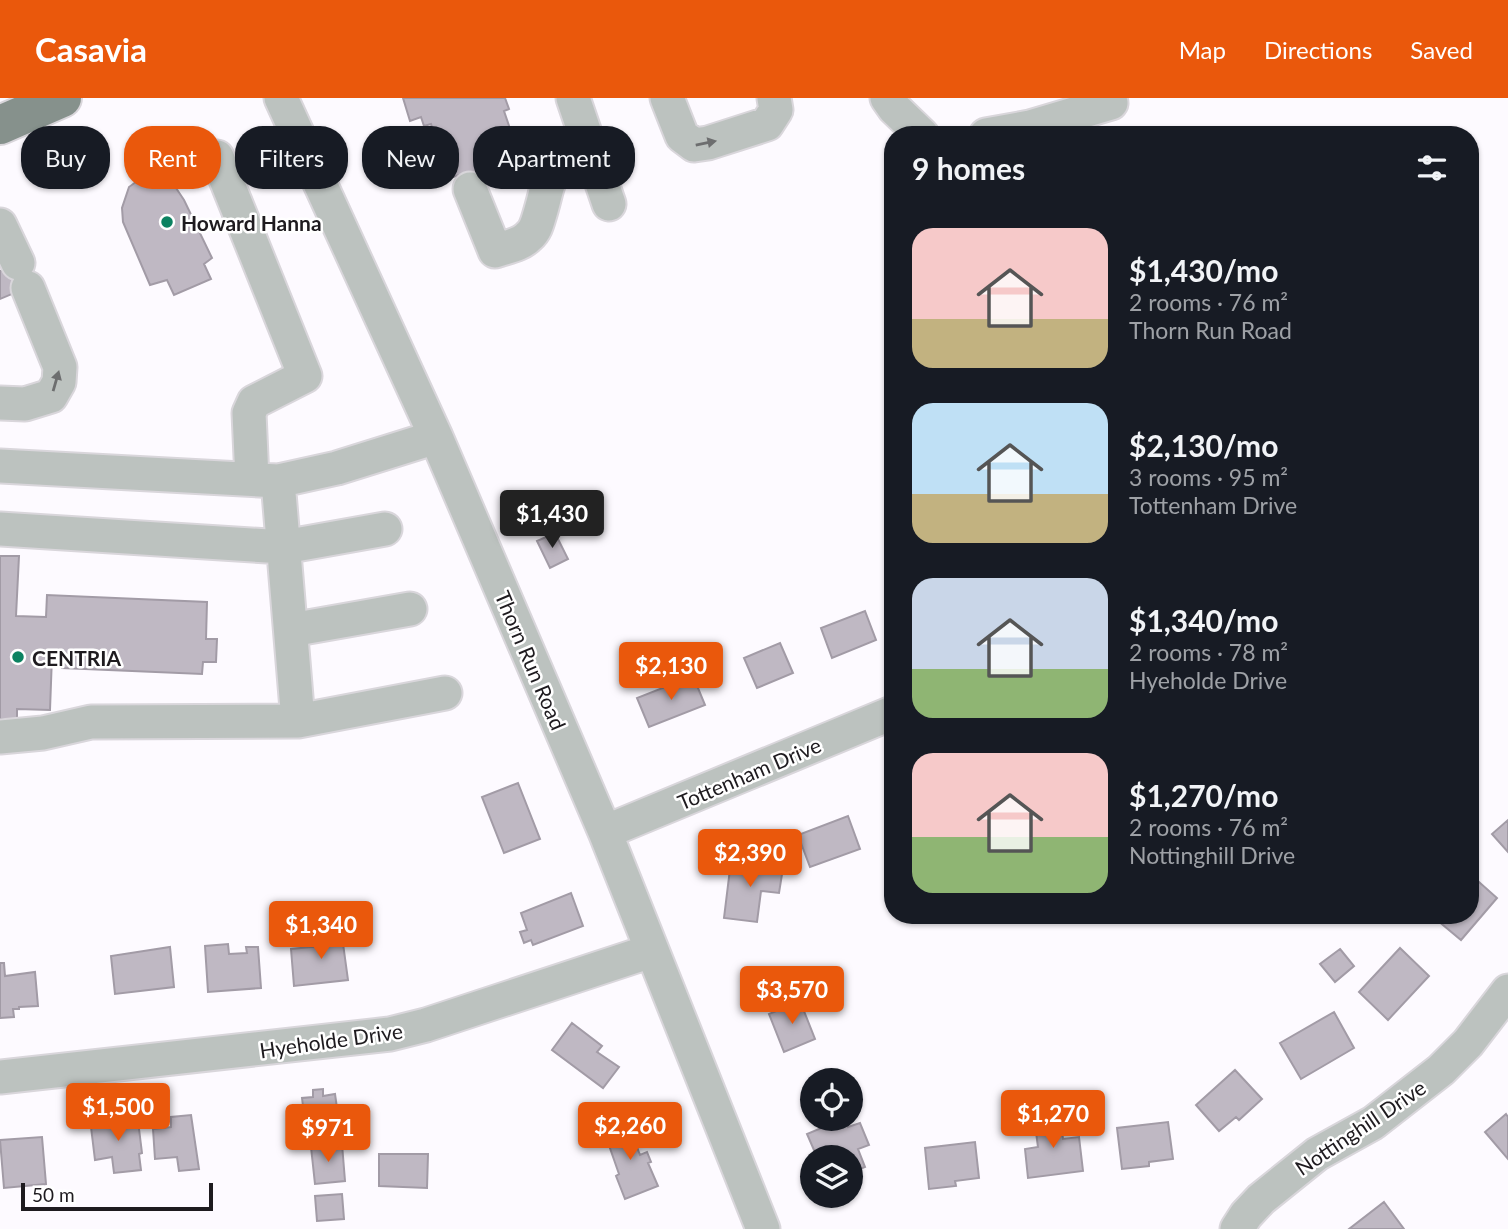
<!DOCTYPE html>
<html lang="en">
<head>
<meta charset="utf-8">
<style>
  body { margin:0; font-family:Lato,sans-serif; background:#242831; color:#f1f3f6; height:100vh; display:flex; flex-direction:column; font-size:26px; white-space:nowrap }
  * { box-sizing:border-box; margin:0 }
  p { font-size:23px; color:#9ea1a6 }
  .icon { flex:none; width:38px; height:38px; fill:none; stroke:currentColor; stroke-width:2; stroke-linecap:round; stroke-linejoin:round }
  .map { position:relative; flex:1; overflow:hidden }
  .side { position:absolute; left:884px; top:28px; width:595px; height:798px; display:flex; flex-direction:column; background:#171b24; border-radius:28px; box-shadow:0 2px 5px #0004 }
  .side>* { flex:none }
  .guide { position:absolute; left:21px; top:28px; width:665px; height:63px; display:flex; gap:14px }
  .fabs { position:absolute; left:800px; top:970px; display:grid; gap:14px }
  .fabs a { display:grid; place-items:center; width:63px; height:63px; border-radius:50%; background:#171b24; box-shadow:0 2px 5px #0004; font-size:35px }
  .scale { position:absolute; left:21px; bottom:18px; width:192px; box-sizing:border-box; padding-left:7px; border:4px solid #1e1b1f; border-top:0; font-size:19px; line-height:24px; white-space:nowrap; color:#1e1b1f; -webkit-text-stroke:5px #fff; paint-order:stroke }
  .price { position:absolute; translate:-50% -60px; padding:0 16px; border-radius:7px; background:#ea580c; color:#fff; font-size:23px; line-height:46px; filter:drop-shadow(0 2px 4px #0008) }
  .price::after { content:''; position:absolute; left:50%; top:42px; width:21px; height:16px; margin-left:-10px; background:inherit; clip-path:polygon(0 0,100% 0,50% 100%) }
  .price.current { background:#222; color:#fff }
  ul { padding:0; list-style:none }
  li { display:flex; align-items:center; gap:21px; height:175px; padding:0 28px }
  li span { display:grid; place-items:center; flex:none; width:196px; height:140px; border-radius:21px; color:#555 }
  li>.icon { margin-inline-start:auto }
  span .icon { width:84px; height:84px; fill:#fffc; stroke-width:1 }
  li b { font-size:30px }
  h2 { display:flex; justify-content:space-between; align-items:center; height:84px; padding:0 28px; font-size:30px }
  .chip { padding:0 24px; border-radius:28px; background:#171b24; box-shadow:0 2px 5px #0004; font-size:24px; line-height:63px }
  .chip.current { background:#ea580c; color:#fff }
  header { display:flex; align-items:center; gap:42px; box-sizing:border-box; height:98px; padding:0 35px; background:#ea580c; color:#fff }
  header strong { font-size:33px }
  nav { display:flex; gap:38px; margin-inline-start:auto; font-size:24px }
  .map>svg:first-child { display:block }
</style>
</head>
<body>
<header>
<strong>Casavia</strong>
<nav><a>Map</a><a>Directions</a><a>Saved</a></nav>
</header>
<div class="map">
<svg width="1508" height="1131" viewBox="0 0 1508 1131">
  <rect width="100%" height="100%" fill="#fdfaff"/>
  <path fill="#bfb8c3" stroke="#a29ba6" stroke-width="2" d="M403,0H505L509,11L504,13L519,57L507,62L509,68L471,80L469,74L450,80L447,71L440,73L431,47L437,45L431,26L424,28L421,19L410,23Z
    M150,79L176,90L184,102L212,160L204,166L211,181L174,197L167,182L150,187L123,124L122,110L129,89L140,81Z
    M29,161L38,185L0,201V173Z
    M555,435L568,461L550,470L537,443Z
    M0,458H19L16,518L46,519L47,497L207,504L206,541H217L216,564H203L202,576L62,570L63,559L52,558L50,612L17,611V622L0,621Z
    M865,513L876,542L832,560L821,530Z
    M780,545L793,575L757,590L744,560Z
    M693,578L705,607L649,629L637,600Z
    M518,685L540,741L504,755L482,699Z
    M848,718L860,751L810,769L798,737Z
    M1508,722V754L1492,736Z
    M731,763L783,770L779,795L761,793L757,824L724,820Z
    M1470,776L1497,800L1461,842L1431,817H1470Z
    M571,795L583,828L533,847L531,842L524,845L520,834L527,832L521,815Z
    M341,831L348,882L294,888L291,851L321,848L320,833Z
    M228,846L229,856L247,855L246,849H258L261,890L208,894L205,848Z
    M170,849L174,889L115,896L111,858Z
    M1400,850L1429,878L1388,922L1359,894Z
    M1340,851L1354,868L1335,884L1320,866Z
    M0,865H4L5,878L35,874L38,908L19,909V911H13L14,919L0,920Z
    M800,903L815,941L784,954L769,916Z
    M1334,914L1354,950L1301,981L1280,945Z
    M572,925L602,948L597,954L619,969L603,990L552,952Z
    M1235,972L1262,1001L1239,1022L1236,1019L1219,1033L1196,1007Z
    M323,991V998L335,996L339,1024L297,1027L296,1017L304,1016L302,1000L313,999V992Z
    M123,1015L124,1025L138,1023L142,1055L139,1056L141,1072L114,1075L112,1059L95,1062L91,1029L100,1028L99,1018Z
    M1060,1016L1063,1041L1079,1039L1083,1073L1028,1080L1025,1051L1038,1049L1034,1019Z
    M1506,1016L1508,1019V1061L1485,1034Z
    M191,1017L199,1071L179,1073L177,1059L155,1061L153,1031L171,1029V1019Z
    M845,1020L848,1029L860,1025L869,1047L858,1051L865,1069L850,1075V1059H817L807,1036Z
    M625,1024L628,1032L630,1031L640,1057L647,1054L651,1064L648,1065L658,1088L625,1101L616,1078L619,1076L604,1033Z
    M1168,1024L1173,1061L1149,1064V1068L1122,1071L1117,1030Z
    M42,1039L46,1086L4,1090L0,1042Z
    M975,1044L979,1080L955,1083L956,1088L929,1091L925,1050Z
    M342,1046L345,1083L315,1086L311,1049Z
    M379,1056H428L427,1090L379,1088Z
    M342,1096L344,1121L317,1123L315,1098Z
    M1384,1104L1404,1131H1349Z"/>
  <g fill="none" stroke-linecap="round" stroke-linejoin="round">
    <g stroke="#d9d6db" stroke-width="37">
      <path id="minor" d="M281,0L436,339L605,734L763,1131
        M573,0L609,106
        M667,0L682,38L694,47L708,45L767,26L776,12L774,0
        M887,0L894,10L922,37
        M986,37L1030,29L1111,5
        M217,59L305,278L254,304L249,315L252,381
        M470,91L495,153C506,149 521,147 529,138C535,133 537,126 539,119C552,78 544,66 591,53
        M0,127L18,165
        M0,305L25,306L51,298L59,284L60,269L28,190
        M0,368L278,383L337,370L436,339
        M0,431L284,449L385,431
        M291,532L410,511
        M298,623L445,595
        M0,639L43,635L91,624L298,623L278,383
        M605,734L892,615
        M0,979L390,936L426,927L651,853
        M1237,1131L1246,1117L1261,1101L1317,1056L1373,1025L1441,972L1468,945L1508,893"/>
    </g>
    <g stroke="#d9d6db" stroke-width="42">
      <path id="major" d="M0,27L62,0"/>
    </g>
    <use href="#minor" stroke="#bcc2bf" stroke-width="33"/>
    <use href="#major" stroke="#86918c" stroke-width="38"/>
  </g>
  <defs><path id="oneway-solid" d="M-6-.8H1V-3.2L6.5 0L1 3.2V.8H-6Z" transform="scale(1.75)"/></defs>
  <g fill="#6d6e6f">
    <use href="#oneway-solid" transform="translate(706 45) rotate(-12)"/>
    <use href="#oneway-solid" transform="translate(56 283) rotate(-74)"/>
  </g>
  <g fill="#0c8261" stroke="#fff" stroke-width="2.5">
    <circle cx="167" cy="124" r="7"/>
    <circle cx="18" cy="559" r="7"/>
  </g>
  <g text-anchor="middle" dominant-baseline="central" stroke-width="5" stroke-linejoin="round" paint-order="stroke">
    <g font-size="21" font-weight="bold" fill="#1e1b1f" stroke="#fff" text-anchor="start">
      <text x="181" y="124">Howard Hanna</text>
      <text x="32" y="559">CENTRIA</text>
    </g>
    <g font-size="21" fill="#1e1b1f" stroke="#fff">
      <text transform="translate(531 562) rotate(67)">Thorn Run Road</text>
      <text transform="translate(749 675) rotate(-23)">Tottenham Drive</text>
      <text transform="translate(331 942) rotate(-8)">Hyeholde Drive</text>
      <text transform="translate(1360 1029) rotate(-34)">Nottinghill Drive</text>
    </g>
  </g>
</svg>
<div class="fabs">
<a><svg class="icon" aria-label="locate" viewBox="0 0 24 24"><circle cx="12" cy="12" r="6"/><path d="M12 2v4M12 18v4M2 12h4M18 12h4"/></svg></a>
<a><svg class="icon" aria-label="layers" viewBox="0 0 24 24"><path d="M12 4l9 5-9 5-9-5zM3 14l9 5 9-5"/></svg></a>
</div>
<div class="scale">50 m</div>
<b class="price current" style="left:552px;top:452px">$1,430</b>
<b class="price" style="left:671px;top:604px">$2,130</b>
<b class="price" style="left:750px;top:791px">$2,390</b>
<b class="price" style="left:321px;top:863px">$1,340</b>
<b class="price" style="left:792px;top:928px">$3,570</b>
<b class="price" style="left:118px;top:1045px">$1,500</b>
<b class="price" style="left:1053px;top:1052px">$1,270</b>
<b class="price" style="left:630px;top:1064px">$2,260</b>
<b class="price" style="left:328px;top:1066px">$971</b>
<div class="guide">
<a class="chip">Buy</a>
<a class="chip current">Rent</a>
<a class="chip">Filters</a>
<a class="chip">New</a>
<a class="chip">Apartment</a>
</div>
<section class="side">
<h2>9 homes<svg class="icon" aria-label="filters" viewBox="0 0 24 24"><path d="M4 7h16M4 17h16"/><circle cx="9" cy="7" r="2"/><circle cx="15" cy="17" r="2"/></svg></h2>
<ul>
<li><span style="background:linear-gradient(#f6c9c9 65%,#c2b280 0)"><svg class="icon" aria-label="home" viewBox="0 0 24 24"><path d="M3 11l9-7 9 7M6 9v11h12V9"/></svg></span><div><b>$1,430/mo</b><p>2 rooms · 76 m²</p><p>Thorn Run Road</p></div></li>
<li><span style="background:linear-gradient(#bfe0f5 65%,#c2b280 0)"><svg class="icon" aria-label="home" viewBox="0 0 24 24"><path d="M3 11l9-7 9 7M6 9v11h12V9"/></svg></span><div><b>$2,130/mo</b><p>3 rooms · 95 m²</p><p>Tottenham Drive</p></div></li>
<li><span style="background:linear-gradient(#c9d6e8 65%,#8fb573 0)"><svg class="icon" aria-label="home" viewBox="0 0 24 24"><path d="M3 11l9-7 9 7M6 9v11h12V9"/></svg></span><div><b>$1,340/mo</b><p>2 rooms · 78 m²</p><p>Hyeholde Drive</p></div></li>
<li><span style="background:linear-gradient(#f6c9c9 60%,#8fb573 0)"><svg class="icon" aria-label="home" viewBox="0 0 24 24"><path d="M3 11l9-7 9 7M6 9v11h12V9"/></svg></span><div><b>$1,270/mo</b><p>2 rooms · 76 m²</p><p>Nottinghill Drive</p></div></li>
</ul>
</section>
</div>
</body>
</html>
